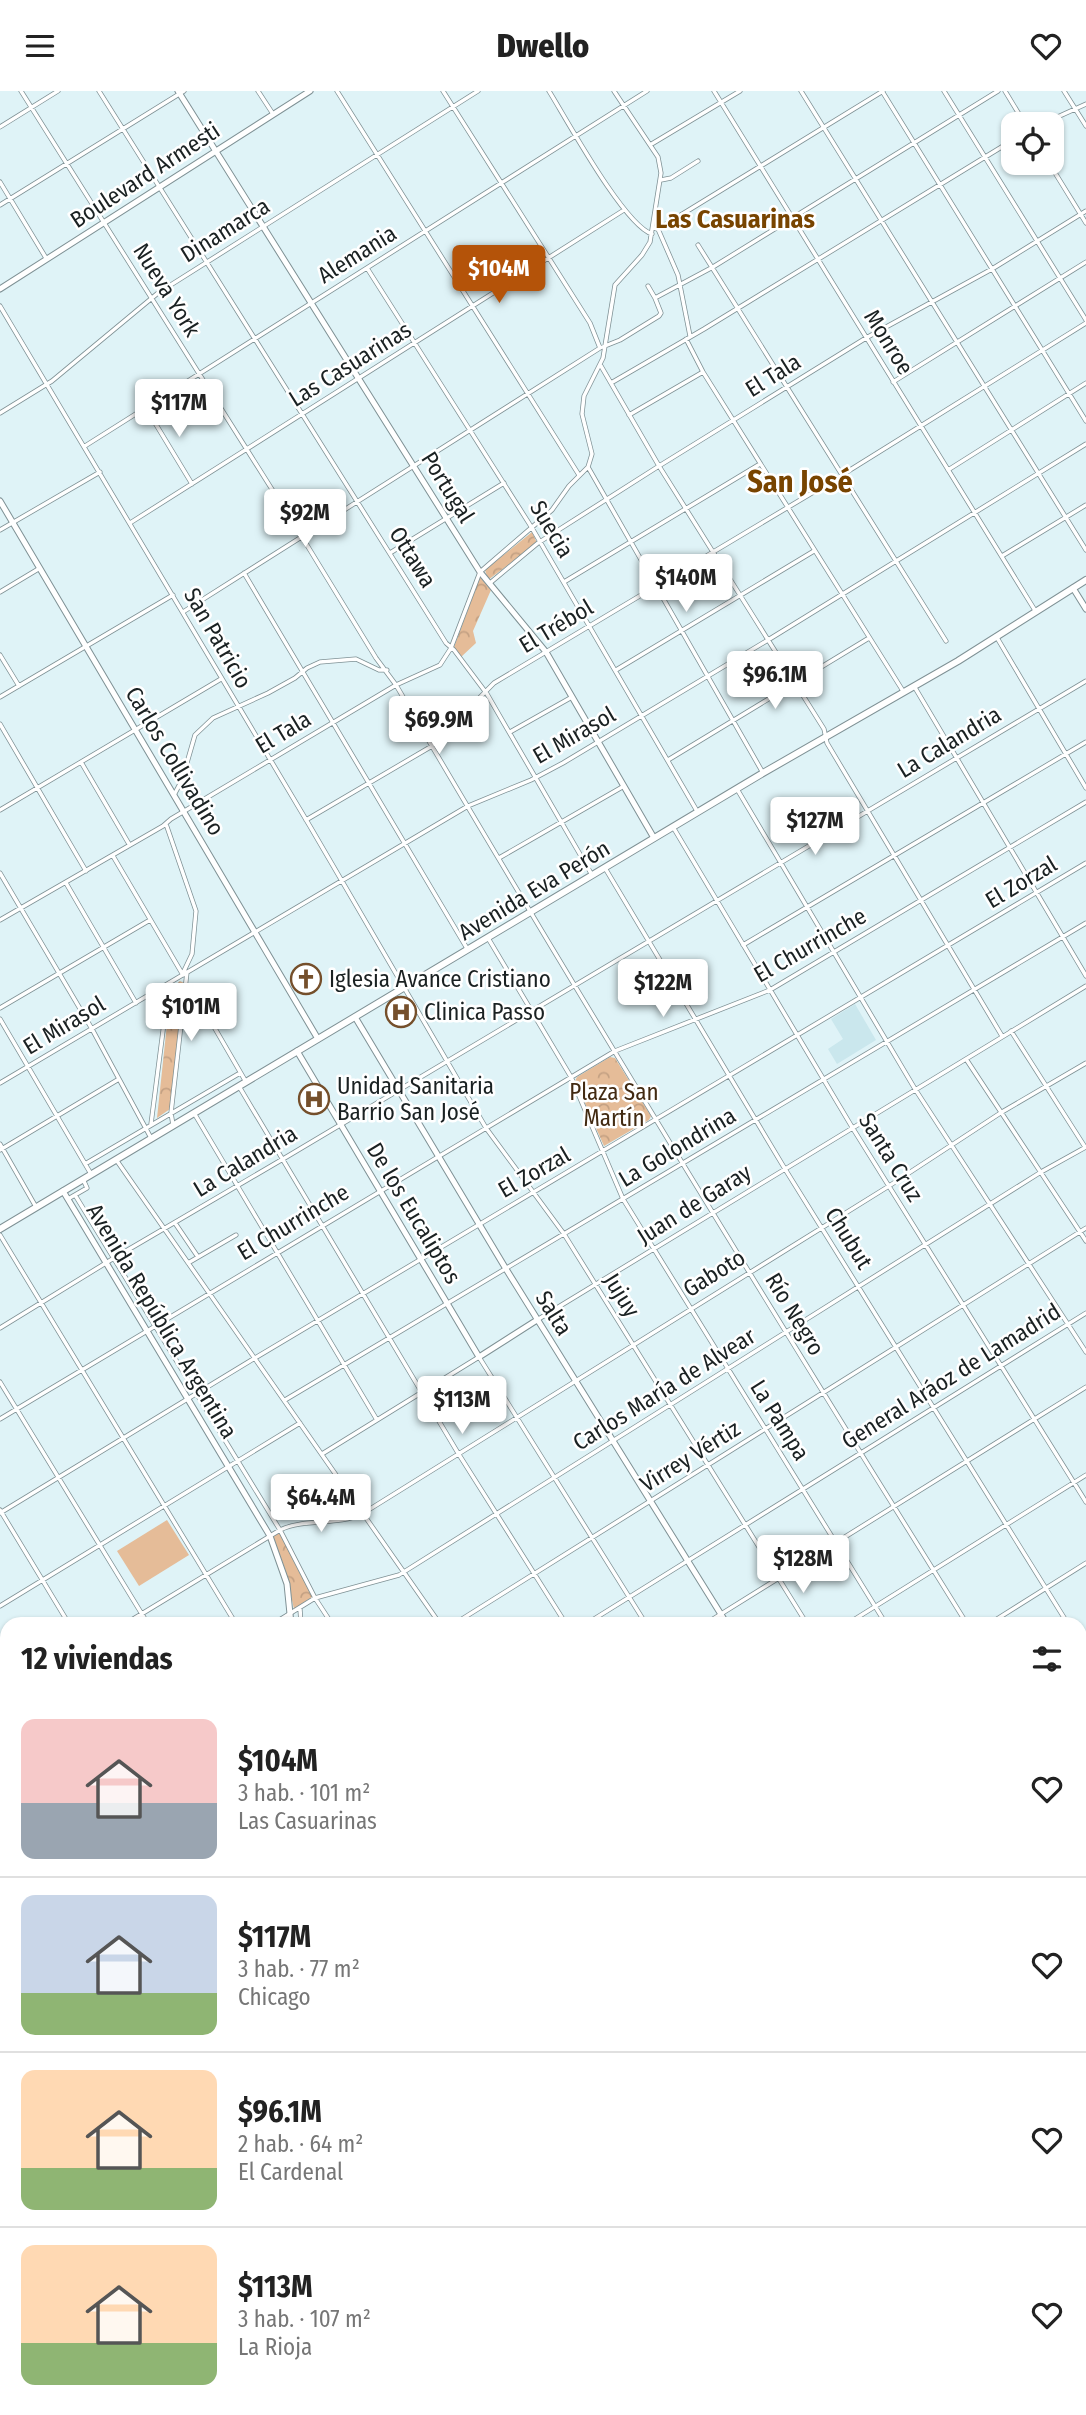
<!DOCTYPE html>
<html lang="es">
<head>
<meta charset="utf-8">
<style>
  body { margin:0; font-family:"Fira Sans Condensed",sans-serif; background:#f2f2f2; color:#222; height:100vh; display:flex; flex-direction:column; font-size:26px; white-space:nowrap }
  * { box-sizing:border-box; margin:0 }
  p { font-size:23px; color:#767676 }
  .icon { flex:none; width:38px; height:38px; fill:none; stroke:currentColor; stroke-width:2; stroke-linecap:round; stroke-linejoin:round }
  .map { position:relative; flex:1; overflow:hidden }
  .sheet { position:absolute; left:0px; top:1526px; width:1087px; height:798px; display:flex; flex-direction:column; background:#fff; border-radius:21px 21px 0 0; box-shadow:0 2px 5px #0004 }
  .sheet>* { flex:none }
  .controls { position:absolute; left:1001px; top:21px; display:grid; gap:14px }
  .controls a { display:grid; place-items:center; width:63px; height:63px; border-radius:14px; background:#fff; box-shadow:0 2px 5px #0004; font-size:35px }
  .price { position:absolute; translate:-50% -60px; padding:0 16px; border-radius:7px; background:#fff; color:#222; font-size:23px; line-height:46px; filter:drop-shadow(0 2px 4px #0008) }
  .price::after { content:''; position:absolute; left:50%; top:42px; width:21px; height:16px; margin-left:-10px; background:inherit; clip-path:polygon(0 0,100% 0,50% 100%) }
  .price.current { background:#b45309; color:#fff }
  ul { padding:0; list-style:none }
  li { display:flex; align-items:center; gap:21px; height:175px; padding:0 21px }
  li+li { border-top:2px solid #e0e0e0 }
  li span { display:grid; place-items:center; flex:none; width:196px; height:140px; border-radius:14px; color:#555 }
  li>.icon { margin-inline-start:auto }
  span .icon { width:84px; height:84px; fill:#fffc; stroke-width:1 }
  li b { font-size:30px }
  h2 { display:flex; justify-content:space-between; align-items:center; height:84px; padding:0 21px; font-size:30px }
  header { display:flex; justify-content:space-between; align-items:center; height:91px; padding:0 21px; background:#fff; font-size:32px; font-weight:800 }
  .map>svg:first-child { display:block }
</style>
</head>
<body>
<header><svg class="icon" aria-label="menu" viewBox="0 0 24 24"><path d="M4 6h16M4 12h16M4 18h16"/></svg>Dwello<svg class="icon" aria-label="heart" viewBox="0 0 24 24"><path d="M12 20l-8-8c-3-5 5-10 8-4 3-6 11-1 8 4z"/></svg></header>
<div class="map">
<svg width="1086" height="2324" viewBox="0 0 1086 2324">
  <defs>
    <pattern id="park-crowns" width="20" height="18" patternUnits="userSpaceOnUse" patternTransform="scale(1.75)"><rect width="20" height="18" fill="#e5bc98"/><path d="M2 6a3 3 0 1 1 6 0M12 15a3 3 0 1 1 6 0" fill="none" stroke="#c4a183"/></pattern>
  </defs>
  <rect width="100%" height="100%" fill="#dff3f7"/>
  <path fill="#cae7ed" d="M855,913L876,949L837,973L828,958L843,948L831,928Z"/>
  <path fill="#e5bc98" d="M167,1429L189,1464L139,1495L117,1460Z"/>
  <path fill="url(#park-crowns)" d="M532,441L537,452L488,489L485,479Z
    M480,486L491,499L473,540L476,552L461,566L454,556Z
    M180,890L184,892L170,1018L157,1027L170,905L171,898Z
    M610,966L615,967L651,1025L649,1029L604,1055L575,990L577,986Z
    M280,1441L312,1503V1506L294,1518L285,1478L273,1445Z"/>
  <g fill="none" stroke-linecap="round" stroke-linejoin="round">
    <g stroke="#7f9195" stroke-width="5">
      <path id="street" d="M21,0L302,446L376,567L396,594C581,910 773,1222 967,1533
        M99,0L446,552L454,559L487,603L592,784
        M258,0L273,23
        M337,0L579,384
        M443,0L590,232L600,257L620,249L659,225L661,222L655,207L713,176L998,0
        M549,0C567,29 624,134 652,143
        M714,0L1036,521
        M801,0L1086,459
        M882,0L1086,330
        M944,0L1086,229
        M1005,0L1025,33
        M1064,0L1086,35
        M1042,33L1086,13
        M0,36L58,0
        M650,54L740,0
        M1049,72L1086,132
        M661,89L671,87L698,70
        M0,91L46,167
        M0,114L184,0
        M653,137L658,138L883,0
        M658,138L678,184L690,245
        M698,154L946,550
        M367,177L532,437L697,720
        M648,195L655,207
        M0,215L311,737L486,1037L564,1143L807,1533
        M686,248L703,281L903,600
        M601,275L659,375L824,638L827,652L1002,945
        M893,291L1086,171
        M611,292L704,238L1013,49
        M146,317L192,393
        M0,322L52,290L158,202L478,0
        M629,324L703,281
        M85,355L647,0
        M588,376L763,682
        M948,379L1086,292
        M130,432L624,119
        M0,439L100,381
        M390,462L504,392
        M1002,465L1086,414
        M244,482L468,859
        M564,491L760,373
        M490,492L538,452L659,375L866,247L992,178L1086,120
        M0,501L40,477
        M183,521L600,257
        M996,545L1086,697
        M0,564L19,595
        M616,579L814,460
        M914,595L1086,885
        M0,606L173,504
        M0,633L86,780
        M510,641L572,606
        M668,669L869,547
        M81,671L129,753
        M737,698L915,998L1086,1261
        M174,704L182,689L195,644L213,627L268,602L295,587L307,577L320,571L356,568L379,579H387
        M0,719L221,588
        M306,729L432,655L494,592L842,384L1086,232
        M166,733L196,820L192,863L183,882
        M673,736L852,1036L1086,1411
        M113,765L183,884
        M499,767L624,695
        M605,777L785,1078L1068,1533
        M0,782L92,938L151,1047
        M66,792L136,912
        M0,829L163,735L171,728L396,594L440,574L451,557L480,481L552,419L569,395L588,376L592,363L582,323L584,305L603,267L615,194L642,164L650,151L661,82L658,66L614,0
        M488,847L571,986L623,1108L886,1533
        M743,854L1086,651
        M186,896L195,903L246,991
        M0,917L150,829
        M0,928L91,1083
        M1011,940L1085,1056
        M966,968L1086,1150
        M0,992L468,715L531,689L563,672L768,549L1086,353
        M240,997L458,1362L566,1533
        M194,1022L377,1329
        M151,1033L169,893
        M173,1034L171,1022L187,881
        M0,1053L36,1116
        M0,1059L119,988
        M117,1070L440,1533
        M85,1073L240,982
        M75,1104L280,1439L315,1507L332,1533
        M68,1108L87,1097L83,1088
        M175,1132L198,1166
        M0,1144L236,1533
        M188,1172L236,1144
        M537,1229L1086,895
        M0,1237L114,1167L283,1068L1086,590
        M0,1291L148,1533
        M285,1309L1086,832
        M0,1328L615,960L770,899L1086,711
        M322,1363L479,1266L646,1533
        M0,1419L69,1533
        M0,1422L255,1267L1086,772
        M0,1515L300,1332
        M300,1518L301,1533
        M125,1533L280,1439C305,1427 337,1435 362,1423L889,1095L1002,1021L1086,972
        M273,1533L315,1507L399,1484L1041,1081L1086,1056
        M454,1533L1086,1137
        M586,1533L1086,1222
        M705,1533L1086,1296
        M847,1533L1086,1384
        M989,1533L1086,1472
        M1080,1551L1086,1561
        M0,1571L7,1582
        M1080,1571L1086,1568
        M0,1608L7,1604
        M1080,1612L1086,1608
        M1080,1696L1086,1692
        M1080,1698L1086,1707
        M0,1701L7,1697
        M0,1722L7,1734
        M0,1794L7,1789
        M1080,1810L1086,1806
        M1080,1815L1086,1823
        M0,1875L7,1887
        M1080,1931L1086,1940
        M0,1970L7,1966
        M0,2009L7,2019
        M1080,2023L1086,2019
        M0,2058L7,2054
        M1080,2121L1086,2116
        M0,2156L7,2152
        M1080,2163L1086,2172
        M0,2180L7,2190
        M1080,2243L1086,2238
        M0,2256L7,2252
        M1080,2280L1086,2289
        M91,2317L96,2324
        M351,2317L356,2324
        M435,2317L440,2324
        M518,2317L523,2324
        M603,2317L608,2324
        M687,2317L692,2324
        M772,2317L777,2324
        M855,2317L860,2324
        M939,2317L944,2324
        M1023,2317L1028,2324
        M35,2324L46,2317
        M182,2324L183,2317
        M202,2324L212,2317
        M369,2324L378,2317
        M661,2324L671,2317
        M798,2324L808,2317
        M967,2324L976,2317
        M1074,2324L1086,2315"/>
    </g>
    <g stroke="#7f9195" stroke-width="7">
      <path id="secondary" d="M178,0L480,481L546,561L654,747
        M0,198L310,0
        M0,410L318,948
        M1073,497L1086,518
        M355,926L506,1178L727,1533
        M297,960L479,1266L537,1229
        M63,1100L270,1445L287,1493L291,1533
        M1080,1925L1086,1920
        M1080,2046L1086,2055
        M217,2317V2324
        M296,2318V2324
        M526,2324L536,2317"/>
    </g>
    <g stroke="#7f9195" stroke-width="8">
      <path id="primary" d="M0,1138L763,682L958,570L1086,489"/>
    </g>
    <use href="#street" stroke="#fff" stroke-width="3.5"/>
    <use href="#secondary" stroke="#fff" stroke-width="5"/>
    <use href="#primary" stroke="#fff" stroke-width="6"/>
  </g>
  <defs>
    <g id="church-ring" transform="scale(1.575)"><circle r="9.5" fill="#fff" stroke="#754f2b" stroke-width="1.5"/><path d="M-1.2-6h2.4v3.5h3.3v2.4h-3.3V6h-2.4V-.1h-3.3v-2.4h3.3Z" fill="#754f2b"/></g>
    <g id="hospital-ring" transform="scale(1.575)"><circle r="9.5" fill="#fff" stroke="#754f2b" stroke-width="1.5"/><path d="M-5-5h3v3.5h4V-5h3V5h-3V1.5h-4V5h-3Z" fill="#754f2b"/></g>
  </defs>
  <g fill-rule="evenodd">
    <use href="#church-ring" x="306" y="888"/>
    <use href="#hospital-ring" x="401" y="921"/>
    <use href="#hospital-ring" x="314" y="1008"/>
  </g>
  <g text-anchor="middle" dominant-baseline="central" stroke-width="5" stroke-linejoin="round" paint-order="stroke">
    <g font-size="23" fill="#1a2122" stroke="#fff">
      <text transform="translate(145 84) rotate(-33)">Boulevard Armesti</text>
      <text transform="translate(225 139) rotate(-32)">Dinamarca</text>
      <text transform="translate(357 163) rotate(-32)">Alemania</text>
      <text transform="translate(167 199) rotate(58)">Nueva York</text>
      <text transform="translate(889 251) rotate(58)">Monroe</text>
      <text transform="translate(350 273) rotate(-32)">Las Casuarinas</text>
      <text transform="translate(773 284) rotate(-32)">El Tala</text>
      <text transform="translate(448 396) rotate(58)">Portugal</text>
      <text transform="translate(552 438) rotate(59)">Suecia</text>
      <text transform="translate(413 466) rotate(58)">Ottawa</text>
      <text transform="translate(556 535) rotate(-31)">El Trébol</text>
      <text transform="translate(218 547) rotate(60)">San Patricio</text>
      <text transform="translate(283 641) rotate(-31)">El Tala</text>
      <text transform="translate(574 644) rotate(-30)">El Mirasol</text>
      <text transform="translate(949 651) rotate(-31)">La Calandria</text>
      <text transform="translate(175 670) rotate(59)">Carlos Collivadino</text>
      <text transform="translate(1021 791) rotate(-31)">El Zorzal</text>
      <text transform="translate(534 799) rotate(-31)">Avenida Eva Perón</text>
      <text transform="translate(810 854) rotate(-30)">El Churrinche</text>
      <text transform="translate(64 934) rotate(-31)">El Mirasol</text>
      <text transform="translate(677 1056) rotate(-31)">La Golondrina</text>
      <text transform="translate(891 1066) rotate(58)">Santa Cruz</text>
      <text transform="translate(245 1070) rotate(-31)">La Calandria</text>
      <text transform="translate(534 1081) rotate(-30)">El Zorzal</text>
      <text transform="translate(694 1113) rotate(-32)">Juan de Garay</text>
      <text transform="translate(414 1122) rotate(59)">De los Eucaliptos</text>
      <text transform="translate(293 1131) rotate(-31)">El Churrinche</text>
      <text transform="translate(849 1147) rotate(58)">Chubut</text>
      <text transform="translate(714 1182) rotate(-32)">Gaboto</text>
      <text transform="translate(622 1204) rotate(58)">Jujuy</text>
      <text transform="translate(554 1222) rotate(58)">Salta</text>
      <text transform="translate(795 1223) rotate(59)">Río Negro</text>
      <text transform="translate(162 1230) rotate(59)">Avenida República Argentina</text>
      <text transform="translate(951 1285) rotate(-32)">General Aráoz de Lamadrid</text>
      <text transform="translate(664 1298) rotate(-32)">Carlos María de Alvear</text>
      <text transform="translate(780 1329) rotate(58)">La Pampa</text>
      <text transform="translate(690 1365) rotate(-32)">Virrey Vértiz</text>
    </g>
    <g font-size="23" fill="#1a2122" stroke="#fff" text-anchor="start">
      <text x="329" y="888">Iglesia Avance Cristiano</text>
      <text x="424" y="921">Clinica Passo</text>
      <text x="337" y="995">Unidad Sanitaria<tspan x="337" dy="26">Barrio San José</tspan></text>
    </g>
    <g font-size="23" fill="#422a12" stroke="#fff">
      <text x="614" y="1001">Plaza San<tspan x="614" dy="26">Martín</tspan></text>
    </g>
    <g font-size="26" font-weight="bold" fill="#784400" stroke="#fff">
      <text x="735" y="128">Las Casuarinas</text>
    </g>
    <g font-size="30" font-weight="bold" fill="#784400" stroke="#fff">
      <text x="800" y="391">San José</text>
    </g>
  </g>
</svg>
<div class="controls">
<a><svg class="icon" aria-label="locate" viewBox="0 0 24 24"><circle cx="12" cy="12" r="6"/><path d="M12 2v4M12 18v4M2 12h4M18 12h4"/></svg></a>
</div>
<b class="price current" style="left:499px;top:214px">$104M</b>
<b class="price" style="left:179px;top:348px">$117M</b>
<b class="price" style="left:305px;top:458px">$92M</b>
<b class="price" style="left:686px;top:523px">$140M</b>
<b class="price" style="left:775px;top:620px">$96.1M</b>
<b class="price" style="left:439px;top:665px">$69.9M</b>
<b class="price" style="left:815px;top:766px">$127M</b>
<b class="price" style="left:663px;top:928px">$122M</b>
<b class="price" style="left:191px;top:952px">$101M</b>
<b class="price" style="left:462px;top:1345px">$113M</b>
<b class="price" style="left:321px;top:1443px">$64.4M</b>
<b class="price" style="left:803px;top:1504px">$128M</b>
<section class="sheet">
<h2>12 viviendas<svg class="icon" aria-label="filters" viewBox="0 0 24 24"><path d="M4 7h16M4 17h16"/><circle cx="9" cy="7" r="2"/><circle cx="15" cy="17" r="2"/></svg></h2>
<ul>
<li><span style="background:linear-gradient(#f6c9c9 60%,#9aa5b1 0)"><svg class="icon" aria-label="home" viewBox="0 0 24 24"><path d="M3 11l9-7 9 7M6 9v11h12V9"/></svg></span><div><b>$104M</b><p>3 hab. · 101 m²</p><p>Las Casuarinas</p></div><svg class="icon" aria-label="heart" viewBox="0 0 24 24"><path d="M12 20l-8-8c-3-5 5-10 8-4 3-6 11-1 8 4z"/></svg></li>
<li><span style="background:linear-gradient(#c9d6e8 70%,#8fb573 0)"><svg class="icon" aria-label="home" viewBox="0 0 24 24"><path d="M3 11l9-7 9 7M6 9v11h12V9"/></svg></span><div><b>$117M</b><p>3 hab. · 77 m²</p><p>Chicago</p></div><svg class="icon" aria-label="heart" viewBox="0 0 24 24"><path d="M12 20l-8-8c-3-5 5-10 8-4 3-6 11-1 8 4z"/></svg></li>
<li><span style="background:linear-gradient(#ffd9b3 70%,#8fb573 0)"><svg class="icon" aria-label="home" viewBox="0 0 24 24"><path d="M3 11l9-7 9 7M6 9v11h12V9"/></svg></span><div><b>$96.1M</b><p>2 hab. · 64 m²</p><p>El Cardenal</p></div><svg class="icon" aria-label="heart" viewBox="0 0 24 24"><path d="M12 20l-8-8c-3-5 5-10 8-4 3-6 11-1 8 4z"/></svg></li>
<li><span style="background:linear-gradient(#ffd9b3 70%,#8fb573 0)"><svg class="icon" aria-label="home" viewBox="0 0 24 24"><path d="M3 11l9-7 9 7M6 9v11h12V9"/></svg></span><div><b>$113M</b><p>3 hab. · 107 m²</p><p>La Rioja</p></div><svg class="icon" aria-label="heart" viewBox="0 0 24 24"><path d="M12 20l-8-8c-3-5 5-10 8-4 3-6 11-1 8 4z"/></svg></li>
</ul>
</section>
</div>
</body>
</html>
